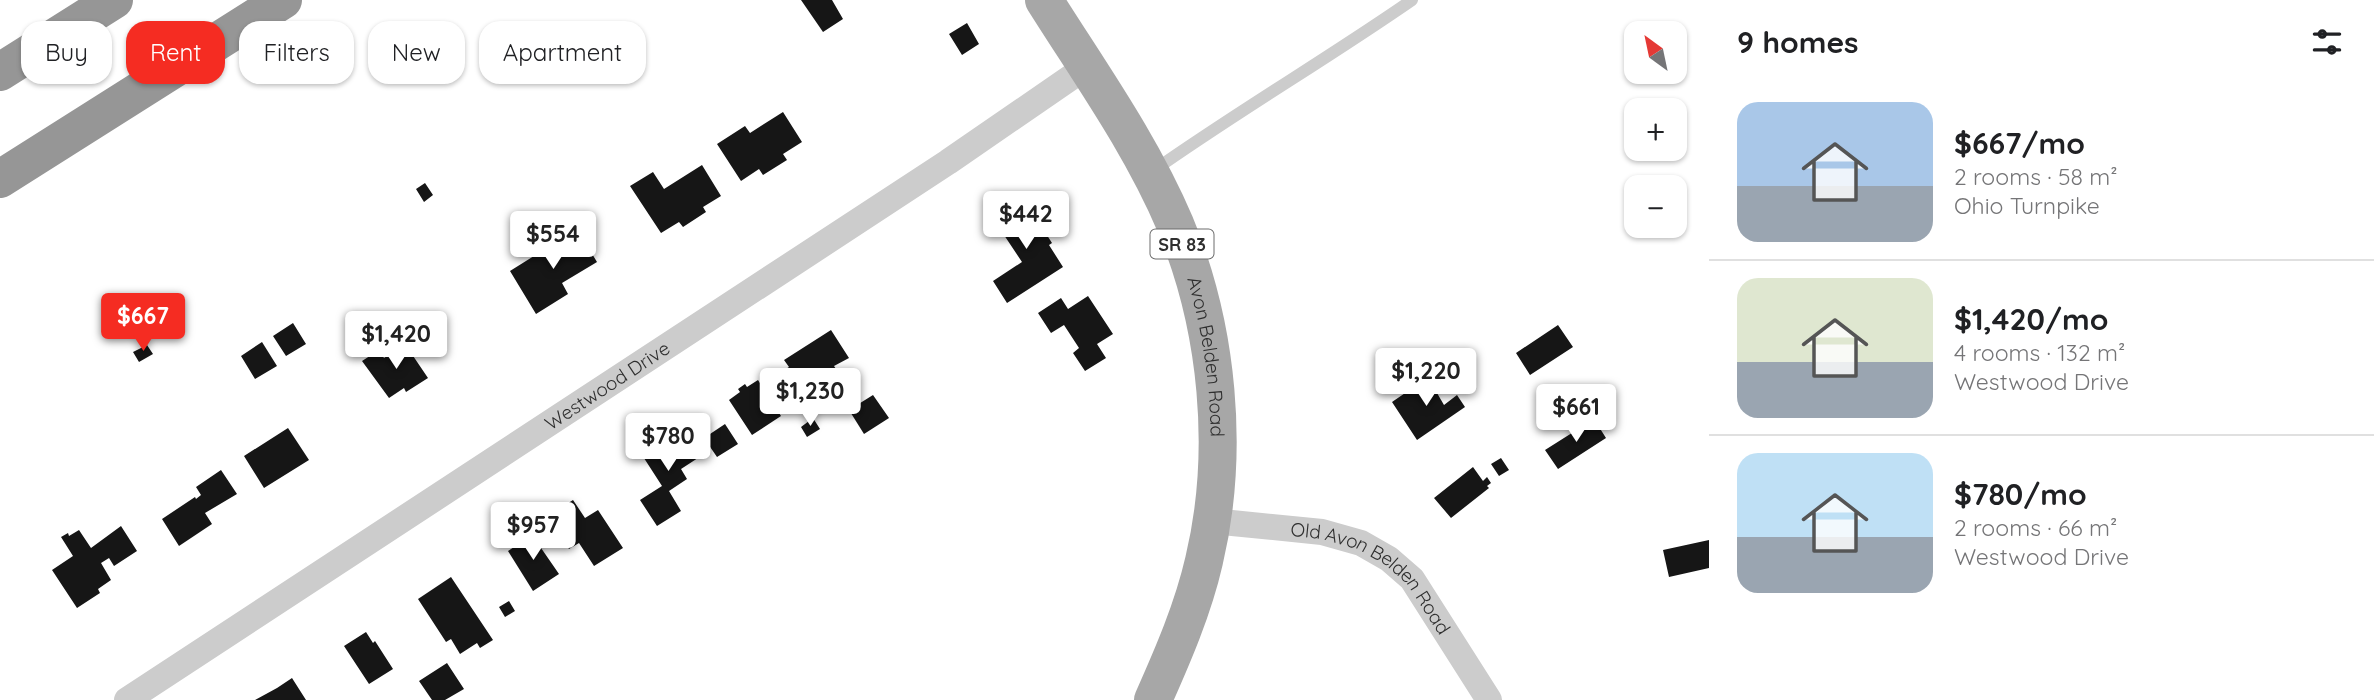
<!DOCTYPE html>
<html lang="en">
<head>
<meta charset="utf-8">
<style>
  body { margin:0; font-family:Quicksand,sans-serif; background:#f2f2f2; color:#202124; height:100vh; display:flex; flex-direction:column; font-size:26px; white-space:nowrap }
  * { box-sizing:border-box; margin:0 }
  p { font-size:23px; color:#757577 }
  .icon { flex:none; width:38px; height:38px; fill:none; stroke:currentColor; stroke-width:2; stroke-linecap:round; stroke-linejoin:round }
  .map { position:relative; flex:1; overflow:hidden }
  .panel { display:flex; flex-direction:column; background:#fff; width:665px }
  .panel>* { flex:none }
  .guide { position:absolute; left:21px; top:21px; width:665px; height:63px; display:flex; gap:14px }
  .needle { width:46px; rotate:327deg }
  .controls { position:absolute; left:1624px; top:21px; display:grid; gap:14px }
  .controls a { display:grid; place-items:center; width:63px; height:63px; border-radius:14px; background:#fff; box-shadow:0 2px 5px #0004; font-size:35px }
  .price { position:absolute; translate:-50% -60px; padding:0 16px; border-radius:7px; background:#fff; color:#222; font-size:23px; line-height:46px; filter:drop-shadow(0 2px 4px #0008) }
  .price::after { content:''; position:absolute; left:50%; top:42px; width:21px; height:16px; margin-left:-10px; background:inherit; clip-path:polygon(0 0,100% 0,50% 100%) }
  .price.selected { background:#f52c22; color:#fff }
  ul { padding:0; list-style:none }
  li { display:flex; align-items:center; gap:21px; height:175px; padding:0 28px }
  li+li { border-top:2px solid #e0e0e0 }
  li span { display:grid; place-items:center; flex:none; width:196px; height:140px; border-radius:21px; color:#555 }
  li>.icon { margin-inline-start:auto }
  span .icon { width:84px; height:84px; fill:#fffc; stroke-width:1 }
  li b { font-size:30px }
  h2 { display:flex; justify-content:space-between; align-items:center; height:84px; padding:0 28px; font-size:30px }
  .tag { padding:0 24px; border-radius:21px; background:#fff; box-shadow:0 2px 5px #0004; font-size:24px; line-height:63px }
  .tag.selected { background:#f52c22; color:#fff }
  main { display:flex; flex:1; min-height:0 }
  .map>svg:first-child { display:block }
</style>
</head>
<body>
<main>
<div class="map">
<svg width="1709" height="700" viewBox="0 0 1709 700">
  <rect width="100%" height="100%" fill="#fff"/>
  <path fill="#161616" d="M801,0H832L843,19L823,32Z
    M967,23L979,44L962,55L949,34Z
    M601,30L613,50L602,57L589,37Z
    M580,48L591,64L581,71L571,55Z
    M634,59L642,70L633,76L626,64Z
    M783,112L802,142L783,154L787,160L763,175L759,169L741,181L717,144L745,126L750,133Z
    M702,165L721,196L703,207L706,212L683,227L679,222L661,233L630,186L653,172L664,189Z
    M425,183L433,195L424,202L416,189Z
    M1034,198L1044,213L1036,218L1052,243L1049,245L1063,267L1007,303L993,281L1022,262L996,223Z
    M577,229L597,262L562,283L568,294L536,314L510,271Z
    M1088,296L1113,334L1097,344L1106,358L1085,371L1073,353L1079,348L1064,325L1051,333L1038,313L1061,298L1068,309Z
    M293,323L306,344L286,356L273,336Z
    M1558,325L1573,347L1530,375L1516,353Z
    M831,330L849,358L834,366L840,375L833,380L838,389L808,408L798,393L785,402L770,379L789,367L784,360Z
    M262,342L277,366L255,379L241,356Z
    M405,344L428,378L406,392L404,388L389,398L362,361L379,350L384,358Z
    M147,345L153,354L139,362L133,352Z
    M1430,376L1440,391L1437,393L1444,405L1457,395L1465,407L1417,440L1392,402Z
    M758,380L781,416L752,435L729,400L740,392L738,389L745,384L747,387Z
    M873,395L889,418L864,434L849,410Z
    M813,418L820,429L807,437L801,427Z
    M1594,419L1606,438L1558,469L1545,450Z
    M725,424L738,444L717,457L704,438Z
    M288,428L309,460L264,488L244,456Z
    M683,428L701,456L681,469L687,479L669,491L681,511L657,526L640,500L662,486L642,455L660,443L657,438L669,430L673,435Z
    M1501,458L1509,470L1499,476L1491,464Z
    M1473,467L1483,481L1487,477L1491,483L1487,486L1489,488L1451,518L1434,498Z
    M221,470L237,494L205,513L212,524L179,546L162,519L195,497L196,499L201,495L196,487Z
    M573,500L585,518L598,510L623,548L594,566L579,543L569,549L548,516Z
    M121,526L137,551L114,566L109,558L101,563L111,580L98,589L100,593L77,608L52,570L73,556L61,537L68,533L69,536L79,530L91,548Z
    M530,532L559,574L533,591L508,551L517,545L514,540Z
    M1709,540V568L1669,577L1663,550Z
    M451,577L493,640L480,648L477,643L460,654L451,639L446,642L418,599Z
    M509,601L515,611L505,617L499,607Z
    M366,632L373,643L375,641L393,669L369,684L344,646Z
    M447,663L464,689L445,700H432L419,681Z
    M292,678L306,700H255L277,688Z"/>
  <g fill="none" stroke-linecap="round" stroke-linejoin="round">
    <path stroke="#ccc" stroke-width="12" d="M1153,171C1238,111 1327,59 1412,0"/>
    <g stroke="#ccc" stroke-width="26">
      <path id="s1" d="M1212,521L1322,532L1361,543L1389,559L1412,579L1489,700"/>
      <path id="s2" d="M127,700L948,162L1086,67"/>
    </g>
    <path stroke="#a7a7a7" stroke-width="38" id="s3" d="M1044,0C1090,73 1141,144 1175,224C1218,327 1230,452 1204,561C1193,609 1173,655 1153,700"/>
    <path stroke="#969696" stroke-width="38" d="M0,72L114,0
      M0,179L283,0"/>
  </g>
  <g text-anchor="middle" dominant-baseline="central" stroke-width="7" stroke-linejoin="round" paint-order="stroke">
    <rect fill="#fff" stroke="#6d6d6d" stroke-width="2" x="1150.5" y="229.5" width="63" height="29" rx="5"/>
    <g font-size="18" font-weight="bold" fill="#2f2f2f">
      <text x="1182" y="244">SR 83</text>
    </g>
    <g font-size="19" fill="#2f2f2f" stroke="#fff">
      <text stroke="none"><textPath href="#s3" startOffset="397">Avon Belden Road</textPath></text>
      <text stroke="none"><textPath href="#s2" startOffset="574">Westwood Drive</textPath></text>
      <text stroke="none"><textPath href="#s1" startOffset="178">Old Avon Belden Road</textPath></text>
    </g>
  </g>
</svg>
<div class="controls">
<a><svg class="needle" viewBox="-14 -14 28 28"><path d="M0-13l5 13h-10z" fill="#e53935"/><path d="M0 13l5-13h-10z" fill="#757577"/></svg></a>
<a>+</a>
<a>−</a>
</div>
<b class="price" style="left:1026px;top:251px">$442</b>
<b class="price" style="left:553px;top:271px">$554</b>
<b class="price selected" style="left:143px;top:353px">$667</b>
<b class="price" style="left:396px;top:371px">$1,420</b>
<b class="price" style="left:1426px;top:408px">$1,220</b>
<b class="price" style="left:810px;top:428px">$1,230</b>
<b class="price" style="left:1576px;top:444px">$661</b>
<b class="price" style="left:668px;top:473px">$780</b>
<b class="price" style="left:533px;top:562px">$957</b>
<div class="guide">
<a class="tag">Buy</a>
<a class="tag selected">Rent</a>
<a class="tag">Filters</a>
<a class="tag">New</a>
<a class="tag">Apartment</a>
</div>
</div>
<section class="panel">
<h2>9 homes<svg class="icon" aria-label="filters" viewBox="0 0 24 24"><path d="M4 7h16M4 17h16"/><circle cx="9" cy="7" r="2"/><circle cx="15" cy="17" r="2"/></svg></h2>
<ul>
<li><span style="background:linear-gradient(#a9c7e8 60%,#9aa5b1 0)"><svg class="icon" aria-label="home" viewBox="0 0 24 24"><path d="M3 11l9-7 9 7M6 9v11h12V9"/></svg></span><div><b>$667/mo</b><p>2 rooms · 58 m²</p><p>Ohio Turnpike</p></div></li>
<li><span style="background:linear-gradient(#dfe7d0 60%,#9aa5b1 0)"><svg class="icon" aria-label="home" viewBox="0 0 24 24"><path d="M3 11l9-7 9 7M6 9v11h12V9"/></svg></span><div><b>$1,420/mo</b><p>4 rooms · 132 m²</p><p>Westwood Drive</p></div></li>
<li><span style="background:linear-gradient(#bfe0f5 60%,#9aa5b1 0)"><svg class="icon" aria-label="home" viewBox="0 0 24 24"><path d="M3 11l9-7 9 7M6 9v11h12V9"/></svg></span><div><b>$780/mo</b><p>2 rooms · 66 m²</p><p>Westwood Drive</p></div></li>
</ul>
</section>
</main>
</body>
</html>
